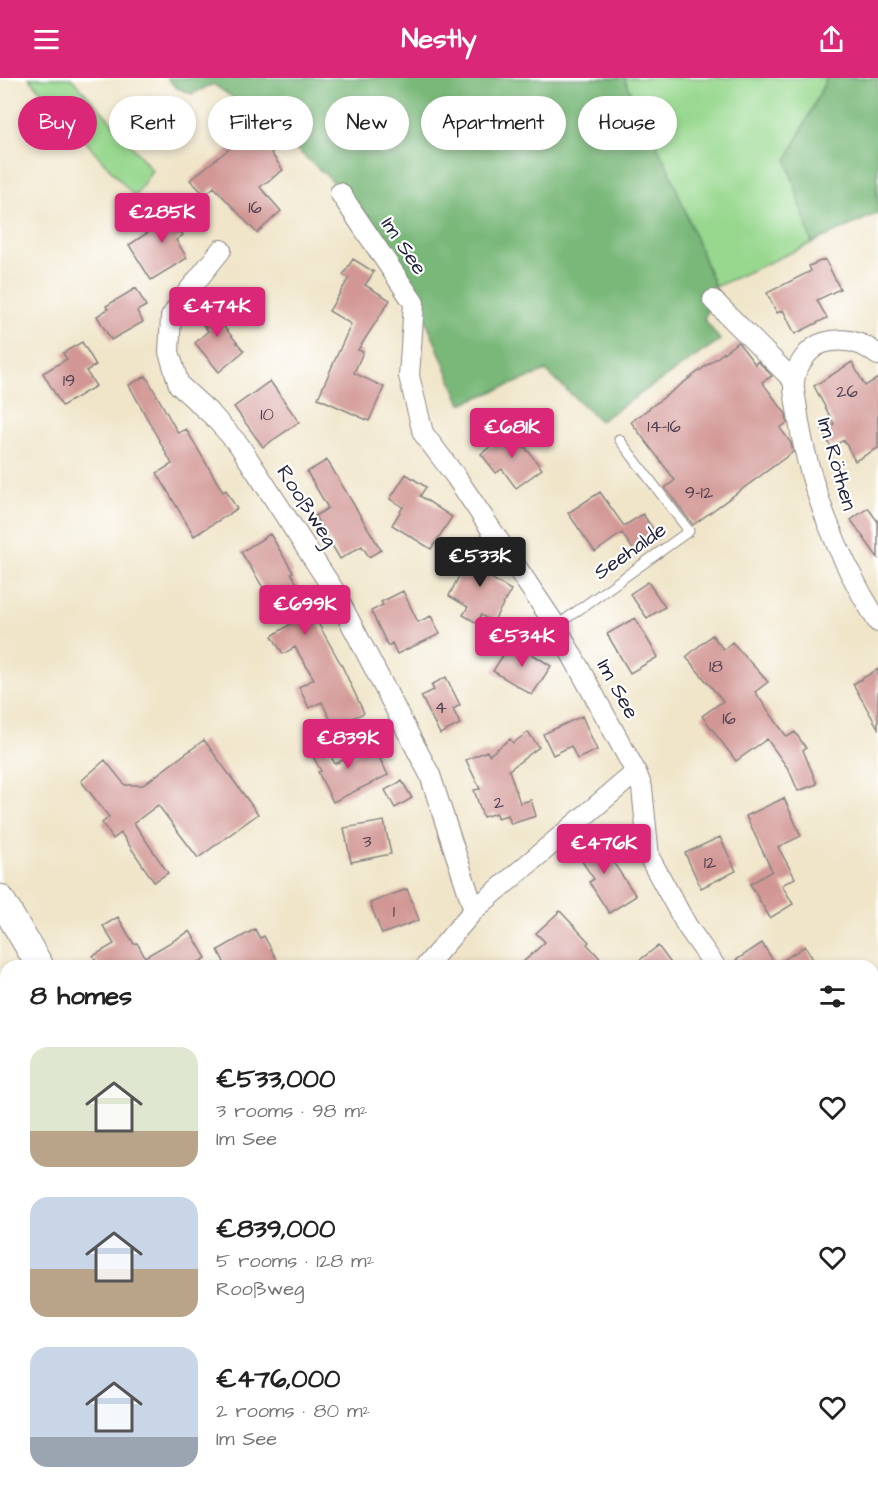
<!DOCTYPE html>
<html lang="en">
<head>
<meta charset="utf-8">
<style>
  body { margin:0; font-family:"Architects Daughter",sans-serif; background:#f6f6f6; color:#222; height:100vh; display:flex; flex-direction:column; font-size:22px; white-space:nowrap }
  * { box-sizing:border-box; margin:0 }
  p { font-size:20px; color:#767676 }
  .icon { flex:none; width:33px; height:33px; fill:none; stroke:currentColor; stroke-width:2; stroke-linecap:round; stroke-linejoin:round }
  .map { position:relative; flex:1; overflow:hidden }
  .drawer { position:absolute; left:0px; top:882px; width:879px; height:534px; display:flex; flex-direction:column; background:#fff; border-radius:18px 18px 0 0; box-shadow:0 3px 9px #0003 }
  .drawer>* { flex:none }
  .top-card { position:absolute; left:18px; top:18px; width:843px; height:54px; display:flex; gap:12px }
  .price { position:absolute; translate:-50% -51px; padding:0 14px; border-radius:6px; background:#db2777; color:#fff; font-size:20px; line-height:39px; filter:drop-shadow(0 2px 3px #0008) }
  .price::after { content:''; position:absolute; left:50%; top:36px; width:18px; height:14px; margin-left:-9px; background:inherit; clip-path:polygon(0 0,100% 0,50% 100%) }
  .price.on { background:#222; color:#fff }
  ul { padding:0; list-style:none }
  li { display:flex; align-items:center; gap:18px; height:150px; padding:0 30px }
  li span { display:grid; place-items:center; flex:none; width:168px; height:120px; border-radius:18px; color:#555 }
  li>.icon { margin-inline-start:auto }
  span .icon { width:72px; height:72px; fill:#fffc; stroke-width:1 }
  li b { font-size:26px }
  h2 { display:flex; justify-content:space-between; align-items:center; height:72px; padding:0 30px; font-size:26px }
  .pill { padding:0 21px; border-radius:27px; background:#fff; box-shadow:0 3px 9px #0003; font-size:21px; line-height:54px }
  .pill.on { background:#db2777; color:#fff }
  header { display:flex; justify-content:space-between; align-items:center; height:78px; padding:0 30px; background:#db2777; color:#fff; font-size:27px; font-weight:700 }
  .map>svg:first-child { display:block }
</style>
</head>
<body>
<header><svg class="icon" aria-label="menu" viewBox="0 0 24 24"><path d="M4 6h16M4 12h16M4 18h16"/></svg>Nestly<svg class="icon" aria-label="share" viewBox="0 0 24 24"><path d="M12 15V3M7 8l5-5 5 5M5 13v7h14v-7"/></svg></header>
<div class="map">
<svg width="878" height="1416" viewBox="0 0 878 1416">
  <rect width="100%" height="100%" fill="#fff"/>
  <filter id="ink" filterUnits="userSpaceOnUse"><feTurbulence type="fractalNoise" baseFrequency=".0167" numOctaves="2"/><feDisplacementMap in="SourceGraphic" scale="12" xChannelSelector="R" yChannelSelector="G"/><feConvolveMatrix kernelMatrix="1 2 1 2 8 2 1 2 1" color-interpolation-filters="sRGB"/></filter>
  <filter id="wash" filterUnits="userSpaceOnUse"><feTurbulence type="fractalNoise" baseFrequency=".008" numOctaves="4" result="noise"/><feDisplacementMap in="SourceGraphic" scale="24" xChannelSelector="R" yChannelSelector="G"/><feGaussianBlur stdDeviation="1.35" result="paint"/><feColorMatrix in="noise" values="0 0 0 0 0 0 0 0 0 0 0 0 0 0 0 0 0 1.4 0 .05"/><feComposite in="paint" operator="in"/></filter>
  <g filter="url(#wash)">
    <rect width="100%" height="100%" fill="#f0e5c9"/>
    <path fill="#97d88e" stroke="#5c7d64" stroke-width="1.5" d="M29,0H71L112,44L152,92L135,119Z
      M624,0H827L787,82L812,165L715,209L669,93Z
      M0,1193L6,1202V1281L0,1284Z"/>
    <path fill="#79b879" stroke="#4e6d5a" stroke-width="1.5" d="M167,0H624L669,92L715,209L704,241L720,262L600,343L546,293L461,326L418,223L335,105L255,35L213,6L192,16L177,10Z
      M827,0H878V135L812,165L787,82Z"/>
    <g id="blocks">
      <path fill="#d29794" d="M259,47L277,70L271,75L283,92L260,109L281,133L257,155L214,109L205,117L190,102Z
        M178,126L189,145L179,151L183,157L176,162L187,180L151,202L129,167L158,148L154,140Z
        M353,181L374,194L365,207L390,222L358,272L363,274L354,295L384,309L369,343L318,320L351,246L329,233L349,200L343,197Z
        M825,181L840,211L817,222L827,240L795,256L783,232L777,235L767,215L811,193L809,188Z
        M136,210L146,228L137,233L143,244L111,262L97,238L108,231L106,228Z
        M211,222L225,239L220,244L244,273L219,294L195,265L208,253L195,236Z
        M82,264L96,287L86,293L96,308L62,328L43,295L67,281L63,275Z
        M738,264L755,286L758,283L772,298L762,304L786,336L787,345L780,350L791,365L793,374L693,447L665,410L675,402L631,344Z
        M852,284L865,308L878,300V370L855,383L844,362L831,369L822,352L834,346L814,308Z
        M146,298L178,355L186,351L223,414L226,412L237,431L194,458L157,395L172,386L129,307Z
        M270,303L299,344L263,369L234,329Z
        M512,352L542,391L516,410L502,391L496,395L481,376Z
        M327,382L381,472L369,479L362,468L340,481L315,438L328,430L307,394Z
        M406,396L426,409L420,418L452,439L431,471L392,447L403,429L390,421Z
        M600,414L624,448L643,436L659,461L636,476L622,455L595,474L568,435Z
        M868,430L878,444V480L851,442Z
        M270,456L293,494L291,495L310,528L309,529L342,588L364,635L334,649L322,624L309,630L299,609L314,601L295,569L283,576L272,558L295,543L276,510L267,516L241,474Z
        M474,468L498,483L489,499L511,512L493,544L481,537L477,545L463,537L468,529L449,518Z
        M648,504L665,529L647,540L630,516Z
        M403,513L418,544L431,538L440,556L397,576L392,565L388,568L371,533L383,527L381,524Z
        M635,540L658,579L630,595L607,556Z
        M712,557L724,572L732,564L768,604L755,614L787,659L795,654L806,670L803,672L817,706L798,713L789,692L767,661L736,683L702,638L723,623L686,579Z
        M512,563L551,588L532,617L493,593Z
        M878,591V650L853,606Z
        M446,599L460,627L453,631L460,646L440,656L421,618L434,612L431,607Z
        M582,638L597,672L577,681L571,668L553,677L543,656Z
        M528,654L539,669L509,692L520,725L531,722L536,738L511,746L508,737L497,740L496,735L483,739L474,712L480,711L466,682L487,673L489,677L510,661L513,665Z
        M204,662L258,736L198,780L158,727L134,745L168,795L154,804L121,755L113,761L102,745L109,739L81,703L105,682L125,707H143Z
        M322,662L335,686L373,667L388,697L333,724L318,694L321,693L308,669Z
        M402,703L412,720L395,730L385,712Z
        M784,720L801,758L778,769L795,800L782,807L793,826L770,840L750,806L772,793L746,738Z
        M384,743L391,776L351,784L344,750Z
        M594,756L636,818L609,835L589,804L594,801L573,770Z
        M720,759L736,793L701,810L685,775Z
        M407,811L419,842L382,856L370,825Z
        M560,833L589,864L587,866L607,888H519L545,864L536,855Z
        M118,839L134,866L137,865L145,879L190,853L206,880L192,888H99L93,878L114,866L103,848Z
        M255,851L260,860L264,858L280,888H226L218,872Z
        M762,865L776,887L805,868L817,888H727Z
        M658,868L673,888H632Z"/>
    </g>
  </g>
  <g filter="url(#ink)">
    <use href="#blocks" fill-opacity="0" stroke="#898482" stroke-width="1.5"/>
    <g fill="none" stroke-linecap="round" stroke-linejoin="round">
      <g stroke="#898482" stroke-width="11">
        <path id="service" d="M556,548L689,453L619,361
          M0,1152L6,1165"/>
      </g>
      <g stroke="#898482" stroke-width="22">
        <path id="minor" d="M340,115L414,225L409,298L423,355L456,399L556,548L636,694L642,710L649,779L687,848L715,888
          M221,172L183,220L171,239L169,274L179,307L212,337L239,367L333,511L430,697L474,832
          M713,222L794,303
          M878,277C862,264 843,259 823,265C809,269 795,289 794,304C793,312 796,323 797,331C807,405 839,482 878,544
          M426,888L474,832L636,694
          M0,1100H6
          M873,1124L878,1132
          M873,1228L878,1224
          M252,1410L253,1416
          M636,1416L639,1410"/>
      </g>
      <g stroke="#898482" stroke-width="29">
        <path id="secondary" d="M0,820L40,888
          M225,1410L226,1416"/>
      </g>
      <use href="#service" stroke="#fff" stroke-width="9"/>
      <use href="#minor" stroke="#fff" stroke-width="20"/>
      <use href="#secondary" stroke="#fff" stroke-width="27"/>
    </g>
  </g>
  <g text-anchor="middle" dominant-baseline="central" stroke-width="4.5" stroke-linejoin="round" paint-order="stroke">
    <g font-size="18" fill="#4e3f51">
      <text x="255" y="129">16</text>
      <text x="69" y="302">19</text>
      <text x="847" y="313">26</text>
      <text x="267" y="336">10</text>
      <text x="664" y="348">14-16</text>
      <text x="699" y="414">9-12</text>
      <text x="716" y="588">18</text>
      <text x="441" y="629">4</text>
      <text x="729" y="640">16</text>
      <text x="499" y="724">2</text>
      <text x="367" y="763">3</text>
      <text x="710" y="784">12</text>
      <text x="394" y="833">1</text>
    </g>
    <g font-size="21" fill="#22223b" stroke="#fff">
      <text transform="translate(404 168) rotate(56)">Im See</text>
      <text transform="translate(837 386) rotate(74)">Im Röthen</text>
      <text transform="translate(307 428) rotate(57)">Rooßweg</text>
      <text transform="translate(630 473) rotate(-35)">Seehalde</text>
      <text transform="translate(618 611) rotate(61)">Im See</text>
    </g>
  </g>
</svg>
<b class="price" style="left:162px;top:166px">€285K</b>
<b class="price" style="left:217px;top:260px">€474K</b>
<b class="price" style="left:512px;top:381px">€681K</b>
<b class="price on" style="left:480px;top:510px">€533K</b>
<b class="price" style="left:305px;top:558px">€699K</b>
<b class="price" style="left:522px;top:590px">€534K</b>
<b class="price" style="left:348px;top:692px">€839K</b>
<b class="price" style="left:604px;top:797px">€476K</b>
<div class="top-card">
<a class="pill on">Buy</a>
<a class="pill">Rent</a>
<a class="pill">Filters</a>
<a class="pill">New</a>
<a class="pill">Apartment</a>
<a class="pill">House</a>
</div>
<section class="drawer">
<h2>8 homes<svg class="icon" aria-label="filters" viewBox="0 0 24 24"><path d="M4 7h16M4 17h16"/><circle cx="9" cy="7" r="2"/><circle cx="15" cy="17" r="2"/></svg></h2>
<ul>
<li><span style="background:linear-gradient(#dfe7d0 70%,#b9a48a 0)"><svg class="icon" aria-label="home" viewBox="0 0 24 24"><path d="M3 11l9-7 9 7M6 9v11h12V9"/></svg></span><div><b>€533,000</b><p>3 rooms · 98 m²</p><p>Im See</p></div><svg class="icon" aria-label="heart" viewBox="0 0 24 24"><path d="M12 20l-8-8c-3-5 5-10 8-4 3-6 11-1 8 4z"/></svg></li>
<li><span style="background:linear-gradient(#c9d6e8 60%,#b9a48a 0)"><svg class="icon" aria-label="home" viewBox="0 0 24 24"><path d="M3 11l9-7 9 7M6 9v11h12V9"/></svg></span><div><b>€839,000</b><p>5 rooms · 128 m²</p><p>Rooßweg</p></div><svg class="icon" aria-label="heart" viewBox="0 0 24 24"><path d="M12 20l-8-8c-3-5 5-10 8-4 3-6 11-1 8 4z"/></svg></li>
<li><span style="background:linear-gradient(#c9d6e8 75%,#9aa5b1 0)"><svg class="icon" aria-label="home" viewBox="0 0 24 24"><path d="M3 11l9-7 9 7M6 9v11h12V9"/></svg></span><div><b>€476,000</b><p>2 rooms · 80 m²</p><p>Im See</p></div><svg class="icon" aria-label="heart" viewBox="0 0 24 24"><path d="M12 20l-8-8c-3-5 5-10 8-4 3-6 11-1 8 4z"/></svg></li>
</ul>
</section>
</div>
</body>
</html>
